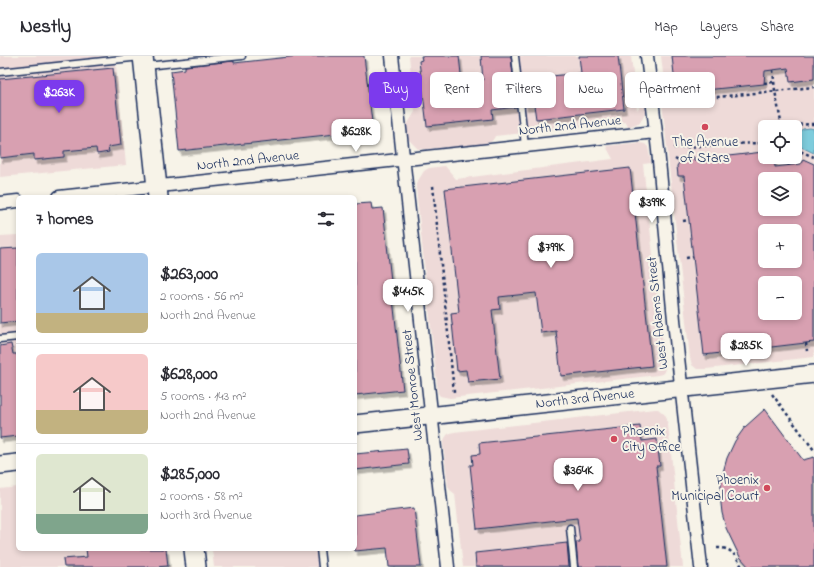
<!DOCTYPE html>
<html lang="en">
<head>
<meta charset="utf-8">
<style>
  body { margin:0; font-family:"Indie Flower",sans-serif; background:#f2f2f3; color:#2b2b33; height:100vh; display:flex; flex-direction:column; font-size:15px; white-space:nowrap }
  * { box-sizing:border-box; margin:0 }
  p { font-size:13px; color:#7c7c81 }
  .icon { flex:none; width:22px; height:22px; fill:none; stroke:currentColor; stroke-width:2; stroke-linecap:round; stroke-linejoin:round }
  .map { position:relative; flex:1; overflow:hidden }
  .panel { position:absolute; left:16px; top:139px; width:341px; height:356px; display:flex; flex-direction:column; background:#fff; border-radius:6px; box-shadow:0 2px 6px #0003 }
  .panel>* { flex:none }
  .hud { position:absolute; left:369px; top:16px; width:380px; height:36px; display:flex; gap:8px }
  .controls { position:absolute; left:758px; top:64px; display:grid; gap:8px }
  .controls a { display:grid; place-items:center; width:44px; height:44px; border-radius:6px; background:#fff; box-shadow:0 2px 6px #0003; font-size:20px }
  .price { position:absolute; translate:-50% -34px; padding:0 9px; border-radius:8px; background:#fff; color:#222; font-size:13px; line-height:26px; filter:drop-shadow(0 1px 2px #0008) }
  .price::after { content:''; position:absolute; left:50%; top:24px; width:12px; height:9px; margin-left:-6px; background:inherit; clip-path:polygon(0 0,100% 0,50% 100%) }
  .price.current { background:#7c3aed; color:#fff }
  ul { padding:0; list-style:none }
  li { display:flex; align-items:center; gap:12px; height:100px; padding:0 20px }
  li+li { border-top:1px solid #e1e1e2 }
  li span { display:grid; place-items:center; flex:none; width:112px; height:80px; border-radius:6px; color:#555 }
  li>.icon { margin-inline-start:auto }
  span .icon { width:48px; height:48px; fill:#fffc; stroke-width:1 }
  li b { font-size:17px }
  h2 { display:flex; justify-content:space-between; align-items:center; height:48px; padding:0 20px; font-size:17px }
  .pill { padding:0 14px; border-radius:6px; background:#fff; box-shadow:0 2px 6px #0003; font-size:14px; line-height:36px }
  .pill.current { background:#7c3aed; color:#fff }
  header { display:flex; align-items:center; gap:24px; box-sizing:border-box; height:56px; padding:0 20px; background:#fff; border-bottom:1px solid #e1e1e2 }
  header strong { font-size:19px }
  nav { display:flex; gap:22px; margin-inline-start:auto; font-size:14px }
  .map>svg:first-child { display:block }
</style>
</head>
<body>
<header>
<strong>Nestly</strong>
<nav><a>Map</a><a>Layers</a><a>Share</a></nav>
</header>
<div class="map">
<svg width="814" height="511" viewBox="0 0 814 511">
  <defs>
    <filter id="shadow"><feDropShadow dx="2.5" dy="4.5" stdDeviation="0" flood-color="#0004"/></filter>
  </defs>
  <rect width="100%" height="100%" fill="#f7f3e8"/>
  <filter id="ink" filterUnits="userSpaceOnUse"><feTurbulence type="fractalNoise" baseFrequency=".025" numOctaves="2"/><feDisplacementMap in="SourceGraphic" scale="8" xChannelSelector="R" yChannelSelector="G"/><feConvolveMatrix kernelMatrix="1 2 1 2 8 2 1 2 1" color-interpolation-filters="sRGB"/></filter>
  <g filter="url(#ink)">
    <path fill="#eedad8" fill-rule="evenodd" d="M0,0H115L126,109L0,121Z
      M409,0H631L637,54L644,45L646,53L645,57L640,66L631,70H628L626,66L495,80L494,82L492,85L484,88L427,93H418L408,83L406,79L405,72L415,56Z
      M661,0H814V301L706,313H697L692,309L690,302L661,37L665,34ZM765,71H795V101H765ZM765,123H795V153H765ZM765,175H795V205H765ZM765,227H795V257H765Z
      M634,87H640L645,88L648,91L651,107L643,108L665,308V312L664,316L662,318L658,319L450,342L440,340L438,337L437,328L416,132V128L424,115L429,112L445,110L456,123L613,103L606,90Z
      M18,179V382L0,383V180Z
      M655,353H658L663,357L666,360L668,369L683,511H463L455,438L450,434L448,430L443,388L445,382L448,378L454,376Z
      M18,431V493H167L169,511H0V433Z
      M212,493H322L324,511H214Z"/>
    <path fill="#7eccdc" stroke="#568daa" d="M810,72L814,73V97L795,88L797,77L803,73Z"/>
    <path fill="#d8a0b1" stroke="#1b2f5e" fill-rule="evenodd" filter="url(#shadow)" d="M298,0H364L373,74L179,95L171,15L185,13V10L234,5V7Z
      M421,0H459L462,27L483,25L481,0H511L516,51L492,54L493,63L427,70L419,5L422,4Z
      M579,0H618L624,53L536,63L534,49L525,50L522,23L581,17Z
      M672,0H814V23L790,26L788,12L765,15L764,28L676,37Z
      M113,12L121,89L108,91L109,96L97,98L96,92L64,95V101L34,104V98L0,102V23Z
      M763,96L764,98H765V101H774L775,111L801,108L803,103L814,108V286L704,299L684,120H678L677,110L682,102L694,101V104ZM765,123H795V153H765ZM765,175H795V205H765ZM765,227H795V257H765Z
      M630,112L652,310L561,320L556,275L541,277L536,237L499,241L500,253L492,254L500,323L468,326L466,314L457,315L451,257L459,256L445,133Z
      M371,147L372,153L383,152L403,334L355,339V148Z
      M18,192V265L0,267V193Z
      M11,288L13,298H17L18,305V380L0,382V290Z
      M765,353L803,404L814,401V511H749L740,501L736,493L726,472L722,457L720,439L722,420L727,402L735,385L745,371Z
      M640,370L642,385L657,383L660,410H656L667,511H578L576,486H580L577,462L477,473L470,409H473L472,399L480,398L479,387Z
      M407,393L409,408L355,414V398Z
      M414,452L421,511H389L387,492L355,495V459Z
      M567,487L569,511H476L475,497Z
      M86,493H166L168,510L155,511H64L63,503L87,501Z"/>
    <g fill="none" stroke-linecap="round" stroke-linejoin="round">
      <g stroke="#1b2f5e" stroke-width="9">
        <path id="lane" d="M515,0L525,90
          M146,10L242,0
          M0,16L141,1
          M0,283L18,281
          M570,472L574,511
          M320,493L322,511"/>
      </g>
      <g stroke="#1b2f5e" stroke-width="15">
        <path id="street" d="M392,0L448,511
          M647,0L658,94L675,274L701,511
          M59,141L655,76
          M0,147L18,145"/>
      </g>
      <g stroke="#1b2f5e" stroke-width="20">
        <path id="secondary" d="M355,368L814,318
          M0,409L18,407"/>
      </g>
      <g stroke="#1b2f5e" stroke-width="22">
        <path id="primary" d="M143,0L158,141
          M194,493L196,511"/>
      </g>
      <path stroke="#1b2f5e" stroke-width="2.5" stroke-dasharray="3 3" stroke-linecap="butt" d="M773,14L775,35L782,71
        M764,27L774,26
        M669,46L814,31
        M781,70L811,68H814
        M674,92L728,88L765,87
        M795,93L814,101
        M787,101L789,109
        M675,103L680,106
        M433,130L454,336
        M683,165L689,164
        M686,202L693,201
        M806,287L807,295
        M772,338L814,394
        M717,492C731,491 736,500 742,511"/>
      <use href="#lane" stroke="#f7f3e8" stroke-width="6"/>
      <use href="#street" stroke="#f7f3e8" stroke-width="12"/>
      <use href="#secondary" stroke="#f7f3e8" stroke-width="17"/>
      <use href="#primary" stroke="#f7f3e8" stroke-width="19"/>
    </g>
  </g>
  <g fill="#d1495b" stroke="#f7f3e8" stroke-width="1.5">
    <circle cx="705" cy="71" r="4"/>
    <circle cx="614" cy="383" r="4"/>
    <circle cx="767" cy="432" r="4"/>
  </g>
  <g text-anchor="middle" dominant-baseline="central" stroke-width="4" stroke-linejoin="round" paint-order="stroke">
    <g font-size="14" fill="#1b2f5e" stroke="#f7f3e8">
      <text transform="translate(570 70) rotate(-6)">North 2nd Avenue</text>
      <text transform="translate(248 105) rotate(-6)">North 2nd Avenue</text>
      <text transform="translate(658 257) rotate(-96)">West Adams Street</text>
      <text transform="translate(413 329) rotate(-96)">West Monroe Street</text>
      <text transform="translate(585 343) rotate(-6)">North 3rd Avenue</text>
    </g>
    <g font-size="14" fill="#1b2f5e" stroke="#f7f3e8">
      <text x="705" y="86">The Avenue<tspan x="705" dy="16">of Stars</tspan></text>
      <text x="622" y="375" text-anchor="start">Phoenix<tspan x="622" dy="16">City Office</tspan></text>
      <text x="759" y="424" text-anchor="end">Phoenix<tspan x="759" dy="16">Municipal Court</tspan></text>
    </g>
  </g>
</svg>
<div class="controls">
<a><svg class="icon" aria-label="locate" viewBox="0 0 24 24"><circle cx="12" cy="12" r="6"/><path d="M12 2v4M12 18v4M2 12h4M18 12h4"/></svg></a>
<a><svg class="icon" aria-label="layers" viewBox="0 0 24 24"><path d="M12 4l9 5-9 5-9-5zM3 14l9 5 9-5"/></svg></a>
<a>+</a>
<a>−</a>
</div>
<b class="price current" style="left:59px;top:58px">$263K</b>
<b class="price" style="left:356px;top:97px">$628K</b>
<b class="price" style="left:652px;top:168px">$399K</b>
<b class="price" style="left:551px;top:213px">$799K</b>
<b class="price" style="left:408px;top:257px">$445K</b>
<b class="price" style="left:746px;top:311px">$285K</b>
<b class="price" style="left:578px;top:436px">$364K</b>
<div class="hud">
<a class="pill current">Buy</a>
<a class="pill">Rent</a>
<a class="pill">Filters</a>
<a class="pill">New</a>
<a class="pill">Apartment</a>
</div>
<section class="panel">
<h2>7 homes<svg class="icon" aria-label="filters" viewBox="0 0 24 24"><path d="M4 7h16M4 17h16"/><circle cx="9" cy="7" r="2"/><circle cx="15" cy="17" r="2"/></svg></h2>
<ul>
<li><span style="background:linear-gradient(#a9c7e8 75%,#c2b280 0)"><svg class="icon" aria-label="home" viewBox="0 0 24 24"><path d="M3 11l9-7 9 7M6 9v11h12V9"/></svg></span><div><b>$263,000</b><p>2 rooms · 56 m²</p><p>North 2nd Avenue</p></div></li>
<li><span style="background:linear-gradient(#f6c9c9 70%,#c2b280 0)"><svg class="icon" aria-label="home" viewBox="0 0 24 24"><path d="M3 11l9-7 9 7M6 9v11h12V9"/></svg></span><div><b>$628,000</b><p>5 rooms · 143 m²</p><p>North 2nd Avenue</p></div></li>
<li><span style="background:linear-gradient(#dfe7d0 75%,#7fa58c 0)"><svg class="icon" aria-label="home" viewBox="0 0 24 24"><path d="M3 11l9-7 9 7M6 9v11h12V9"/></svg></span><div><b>$285,000</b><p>2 rooms · 58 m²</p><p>North 3rd Avenue</p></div></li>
</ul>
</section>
</div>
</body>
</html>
